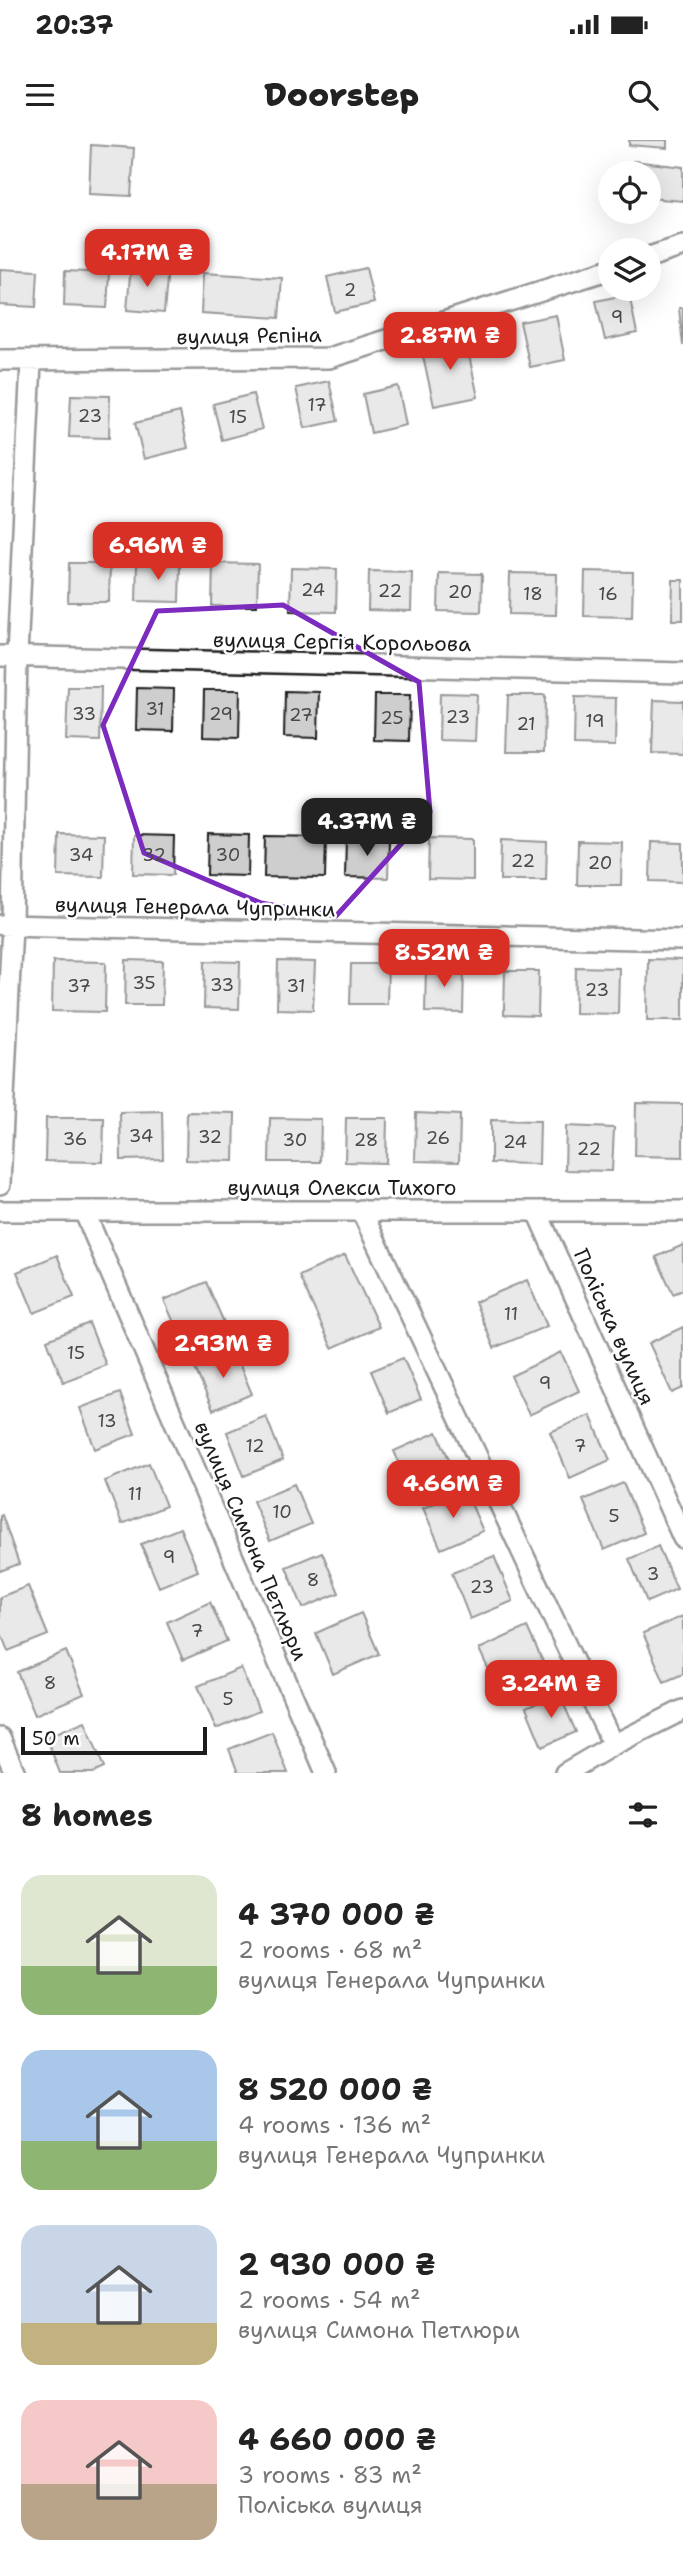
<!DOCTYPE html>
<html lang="en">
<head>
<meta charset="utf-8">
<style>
  body { margin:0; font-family:"Shantell Sans",sans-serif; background:#f6f6f6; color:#222; height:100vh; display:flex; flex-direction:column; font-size:26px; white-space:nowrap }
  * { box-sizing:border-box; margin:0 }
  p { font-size:23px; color:#767676 }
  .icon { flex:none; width:38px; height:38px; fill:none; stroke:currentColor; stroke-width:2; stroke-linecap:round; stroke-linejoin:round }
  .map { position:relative; height:1633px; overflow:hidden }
  .panel { display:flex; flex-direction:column; background:#fff; flex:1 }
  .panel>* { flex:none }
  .fabs { position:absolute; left:598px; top:21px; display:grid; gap:14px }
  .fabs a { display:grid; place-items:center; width:63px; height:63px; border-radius:50%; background:#fff; box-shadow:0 7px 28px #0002; font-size:35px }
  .scale { position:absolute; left:21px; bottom:18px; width:186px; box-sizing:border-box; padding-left:7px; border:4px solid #1c1c1c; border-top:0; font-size:19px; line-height:24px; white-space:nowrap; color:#1c1c1c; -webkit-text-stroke:5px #fff; paint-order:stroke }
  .price { position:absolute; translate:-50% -60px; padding:0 16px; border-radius:14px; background:#d93025; color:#fff; font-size:23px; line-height:46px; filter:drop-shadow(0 2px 4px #0008) }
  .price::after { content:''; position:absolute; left:50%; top:42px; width:21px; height:16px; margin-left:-10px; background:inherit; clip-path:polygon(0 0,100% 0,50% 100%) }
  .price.on { background:#222; color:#fff }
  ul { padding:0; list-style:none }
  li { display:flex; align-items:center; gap:21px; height:175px; padding:0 21px }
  li span { display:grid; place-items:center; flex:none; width:196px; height:140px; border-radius:21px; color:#555 }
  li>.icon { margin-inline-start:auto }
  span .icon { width:84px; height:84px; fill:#fffc; stroke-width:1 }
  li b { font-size:30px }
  h2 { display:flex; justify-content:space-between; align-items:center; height:84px; padding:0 21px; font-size:30px }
  .status { display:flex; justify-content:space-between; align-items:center; height:49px; padding:0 35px; background:#fff; direction:ltr }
  .status svg { height:19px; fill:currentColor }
  header { display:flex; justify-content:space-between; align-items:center; height:91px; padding:0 21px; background:#fff; font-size:32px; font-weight:800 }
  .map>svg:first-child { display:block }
</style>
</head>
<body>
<div class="status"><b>20:37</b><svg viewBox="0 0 49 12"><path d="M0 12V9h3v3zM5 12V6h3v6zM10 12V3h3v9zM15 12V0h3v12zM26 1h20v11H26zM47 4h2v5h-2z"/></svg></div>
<header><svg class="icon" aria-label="menu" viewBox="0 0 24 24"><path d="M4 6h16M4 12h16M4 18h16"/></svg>Doorstep<svg class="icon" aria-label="search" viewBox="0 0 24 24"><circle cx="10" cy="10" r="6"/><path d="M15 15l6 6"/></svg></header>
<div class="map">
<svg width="683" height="1633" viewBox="0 0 683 1633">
  <rect width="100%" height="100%" fill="#fff"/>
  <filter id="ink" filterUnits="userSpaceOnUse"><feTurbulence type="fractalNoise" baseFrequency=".0143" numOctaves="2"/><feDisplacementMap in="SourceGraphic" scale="14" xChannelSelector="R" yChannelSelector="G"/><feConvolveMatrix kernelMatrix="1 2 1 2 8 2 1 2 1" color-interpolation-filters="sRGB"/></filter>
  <g filter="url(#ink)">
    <path fill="#cecece" stroke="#1c1c1c" stroke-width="2" d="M629,0H667V8L629,5Z
      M91,5L134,8L131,56L89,54Z
      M633,21L683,27V61L649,58V33H632Z
      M131,124L168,128L164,173L127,170Z
      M366,128L374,163L335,172L327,137Z
      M0,129L38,131L36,167L0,165Z
      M65,131L109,133L107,168L64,166Z
      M203,133L282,138L279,178L201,173Z
      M629,154L637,193L605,200L596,161Z
      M679,168H683V206Z
      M556,175L565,220L530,227L520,182Z
      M465,197L478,257L434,266L421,207Z
      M329,241L338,281L305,288L296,248Z
      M398,246L406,285L371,293L363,254Z
      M253,254L262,289L222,300L213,264Z
      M71,255L110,256L109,298L69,297Z
      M180,272L188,308L144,319L135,283Z
      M69,423H110L109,462H68Z
      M137,423H180L179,462L136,461Z
      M213,423L258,424L257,466H212Z
      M291,428L337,429L336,472L290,471Z
      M369,431L412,432L411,471L368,470Z
      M585,431L633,432L632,477L584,476Z
      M439,433L482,434L481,472L438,471Z
      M510,433L557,434L556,475L509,474Z
      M673,440H683V480H672Z
      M68,547H101L100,601L66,600Z
      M137,548L174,549L173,591L136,590Z
      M204,550H240L239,598L203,597Z
      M285,551L319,552L318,598L284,597Z
      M440,553L477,554L475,601L439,600Z
      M375,555H410L409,601L374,600Z
      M508,555H545L544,612H506Z
      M575,557L616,558L615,606L574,605Z
      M654,560L683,561V614L652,613Z
      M59,694L104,695L103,737L58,736Z
      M208,694L249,695L248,736L207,735Z
      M134,695L174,696L173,735L133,734Z
      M265,696L326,697L325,738L264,737Z
      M346,698L389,699L388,738L345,737Z
      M429,698L473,699V740L428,739Z
      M501,700L547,702L546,740H500Z
      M578,701L622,702L621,745H577Z
      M651,702L683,703V742L650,741Z
      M648,819L683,820V880H647Z
      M126,820L163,821L162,865H125Z
      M53,821L106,822L105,872L52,871Z
      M205,821L240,822L239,869L204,868Z
      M278,821L315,822L313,870L277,869Z
      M351,824H388L387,864H350Z
      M426,825L464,826L463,873L425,872Z
      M576,827L619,828L618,874L575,873Z
      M505,831H539L538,876L504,875Z
      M636,963L683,964V1017L635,1016Z
      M162,971L163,1019L121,1020L120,972Z
      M187,972L235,973L234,1021L186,1020Z
      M416,973L460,975L459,1022L415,1021Z
      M46,978H104L103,1022L45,1021Z
      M270,978L321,979L320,1022H269Z
      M346,978H387L386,1023L345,1022Z
      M491,980L540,981L539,1024L491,1023Z
      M566,986L614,988L612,1031L565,1030Z
      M683,1105V1150L673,1154L656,1117Z
      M57,1115L74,1157L34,1173L17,1132Z
      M345,1115L379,1187L332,1208L299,1136Z
      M527,1140L547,1186L494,1208L475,1162Z
      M206,1142L226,1187L184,1205L164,1160Z
      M89,1183L106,1225L63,1242L47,1200Z
      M683,1187V1248L672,1253L649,1203Z
      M233,1209L252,1254L213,1270L194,1226Z
      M561,1212L579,1251L529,1275L511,1236Z
      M403,1218L421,1259L389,1273L371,1231Z
      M120,1253L135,1294L95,1309L80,1268Z
      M590,1275L610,1320L570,1338L550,1292Z
      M266,1276L283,1320L244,1336L227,1292Z
      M437,1292L455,1333L411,1352L394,1311Z
      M149,1323L166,1366L122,1384L105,1341Z
      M623,1343L644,1393L604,1410L583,1360Z
      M294,1344L311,1384L270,1401L253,1361Z
      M465,1350L483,1391L441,1409L423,1368Z
      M2,1375L19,1424L0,1431V1376Z
      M180,1388L198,1431L159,1447L141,1404Z
      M658,1406L677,1449L647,1462L629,1419Z
      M322,1412L339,1453L303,1468L286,1427Z
      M494,1416L513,1461L470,1479L452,1433Z
      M28,1446L48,1495L8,1511L0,1491V1457Z
      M210,1462L227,1501L183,1520L167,1482Z
      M361,1473L379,1514L333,1534L316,1493Z
      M683,1476V1534L664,1542L643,1493Z
      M527,1487L544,1524L496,1546L479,1509Z
      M66,1511L84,1554L35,1575L17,1532Z
      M241,1528L259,1571L216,1589L198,1546Z
      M559,1553L576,1592L542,1607L526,1568Z
      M85,1581L104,1628L93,1633H60L46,1597Z
      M272,1592L288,1633H238L229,1609Z"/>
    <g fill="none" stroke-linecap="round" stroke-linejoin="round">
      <g stroke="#1c1c1c" stroke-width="24">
        <path id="street" d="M649,117L683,106
          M0,220L329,218L611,129
          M0,516L683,533
          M2,785L683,800
          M0,1044L12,785L17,516L31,222
          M361,1070L613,1605
          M0,1071H683
          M84,1071L326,1633
          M537,1072L683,1398
          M0,1598L15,1633
          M565,1633L613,1605L683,1570"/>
      </g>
      <use href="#street" stroke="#fff" stroke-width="19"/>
    </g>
  </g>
  <path d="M0 0H683V1633H0ZM283,465L419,542L430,672L336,776L261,763L144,713L103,585L157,471Z" fill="#fff" fill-opacity=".55" fill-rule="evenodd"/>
  <path fill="none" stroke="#7b2cbf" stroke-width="5" stroke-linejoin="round" d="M283,465L419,542L430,672L336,776L261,763L144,713L103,585L157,471Z"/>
  <g text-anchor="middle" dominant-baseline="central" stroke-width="5" stroke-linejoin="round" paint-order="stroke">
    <g font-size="18" fill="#484848">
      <text x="350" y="150">2</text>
      <text x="617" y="177">9</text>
      <text x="317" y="265">17</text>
      <text x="90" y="276">23</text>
      <text x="238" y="277">15</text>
      <text x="313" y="450">24</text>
      <text x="390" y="451">22</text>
      <text x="460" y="452">20</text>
      <text x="533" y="454">18</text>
      <text x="608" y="454">16</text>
      <text x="155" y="569">31</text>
      <text x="84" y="574">33</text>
      <text x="221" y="574">29</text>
      <text x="301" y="575">27</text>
      <text x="458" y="577">23</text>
      <text x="392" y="578">25</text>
      <text x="595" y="581">19</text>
      <text x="526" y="584">21</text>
      <text x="81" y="715">34</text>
      <text x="154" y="715">32</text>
      <text x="228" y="715">30</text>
      <text x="523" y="721">22</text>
      <text x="600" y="723">20</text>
      <text x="144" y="843">35</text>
      <text x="222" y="845">33</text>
      <text x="79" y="846">37</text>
      <text x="296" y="846">31</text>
      <text x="597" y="850">23</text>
      <text x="141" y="996">34</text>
      <text x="210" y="997">32</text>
      <text x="438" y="998">26</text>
      <text x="75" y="999">36</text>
      <text x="295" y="1000">30</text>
      <text x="366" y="1000">28</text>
      <text x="515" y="1002">24</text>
      <text x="589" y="1009">22</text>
      <text x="511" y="1174">11</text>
      <text x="76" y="1213">15</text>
      <text x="545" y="1243">9</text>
      <text x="107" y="1281">13</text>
      <text x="255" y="1306">12</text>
      <text x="580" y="1306">7</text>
      <text x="135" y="1354">11</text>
      <text x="282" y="1372">10</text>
      <text x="614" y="1376">5</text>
      <text x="169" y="1417">9</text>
      <text x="653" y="1434">3</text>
      <text x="313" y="1440">8</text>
      <text x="482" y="1447">23</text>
      <text x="197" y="1491">7</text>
      <text x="50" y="1543">8</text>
      <text x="228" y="1559">5</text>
    </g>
    <g font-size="21" fill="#1c1c1c" stroke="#fff">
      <text transform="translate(249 196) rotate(-1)">вулиця Рєпіна</text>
      <text transform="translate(342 502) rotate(1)">вулиця Сергія Корольова</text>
      <text transform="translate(195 767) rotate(1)">вулиця Генерала Чупринки</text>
      <text x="342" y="1048">вулиця Олекси Тихого</text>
      <text transform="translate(614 1187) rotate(66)">Поліська вулиця</text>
      <text transform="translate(251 1401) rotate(67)">вулиця Симона Петлюри</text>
    </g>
  </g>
</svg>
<div class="fabs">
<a><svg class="icon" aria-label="locate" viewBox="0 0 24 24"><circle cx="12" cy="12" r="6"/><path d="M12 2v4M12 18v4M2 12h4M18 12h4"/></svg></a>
<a><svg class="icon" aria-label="layers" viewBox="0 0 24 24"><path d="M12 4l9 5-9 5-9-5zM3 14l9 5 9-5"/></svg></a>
</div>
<div class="scale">50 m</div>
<b class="price" style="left:147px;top:149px">4.17M ₴</b>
<b class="price" style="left:450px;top:232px">2.87M ₴</b>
<b class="price" style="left:158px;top:442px">6.96M ₴</b>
<b class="price on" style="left:367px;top:718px">4.37M ₴</b>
<b class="price" style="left:444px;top:849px">8.52M ₴</b>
<b class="price" style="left:223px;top:1240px">2.93M ₴</b>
<b class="price" style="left:453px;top:1380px">4.66M ₴</b>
<b class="price" style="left:551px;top:1580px">3.24M ₴</b>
</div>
<section class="panel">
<h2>8 homes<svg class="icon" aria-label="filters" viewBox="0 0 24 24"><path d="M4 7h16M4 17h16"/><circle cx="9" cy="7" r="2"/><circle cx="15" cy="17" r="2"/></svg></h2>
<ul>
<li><span style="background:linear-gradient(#dfe7d0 65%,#8fb573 0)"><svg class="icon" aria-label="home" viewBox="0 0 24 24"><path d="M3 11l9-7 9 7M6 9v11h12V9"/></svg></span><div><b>4 370 000 ₴</b><p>2 rooms · 68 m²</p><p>вулиця Генерала Чупринки</p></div></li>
<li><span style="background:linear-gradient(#a9c7e8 65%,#8fb573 0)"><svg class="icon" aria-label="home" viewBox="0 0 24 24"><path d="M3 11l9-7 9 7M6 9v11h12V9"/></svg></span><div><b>8 520 000 ₴</b><p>4 rooms · 136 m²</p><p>вулиця Генерала Чупринки</p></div></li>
<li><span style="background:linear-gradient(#c9d6e8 70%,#c2b280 0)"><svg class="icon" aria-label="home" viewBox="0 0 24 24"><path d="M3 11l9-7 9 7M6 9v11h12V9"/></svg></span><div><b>2 930 000 ₴</b><p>2 rooms · 54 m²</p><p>вулиця Симона Петлюри</p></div></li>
<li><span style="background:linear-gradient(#f6c9c9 60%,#b9a48a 0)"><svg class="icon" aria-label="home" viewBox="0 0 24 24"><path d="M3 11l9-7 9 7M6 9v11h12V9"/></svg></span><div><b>4 660 000 ₴</b><p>3 rooms · 83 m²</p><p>Поліська вулиця</p></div></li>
</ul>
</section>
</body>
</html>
